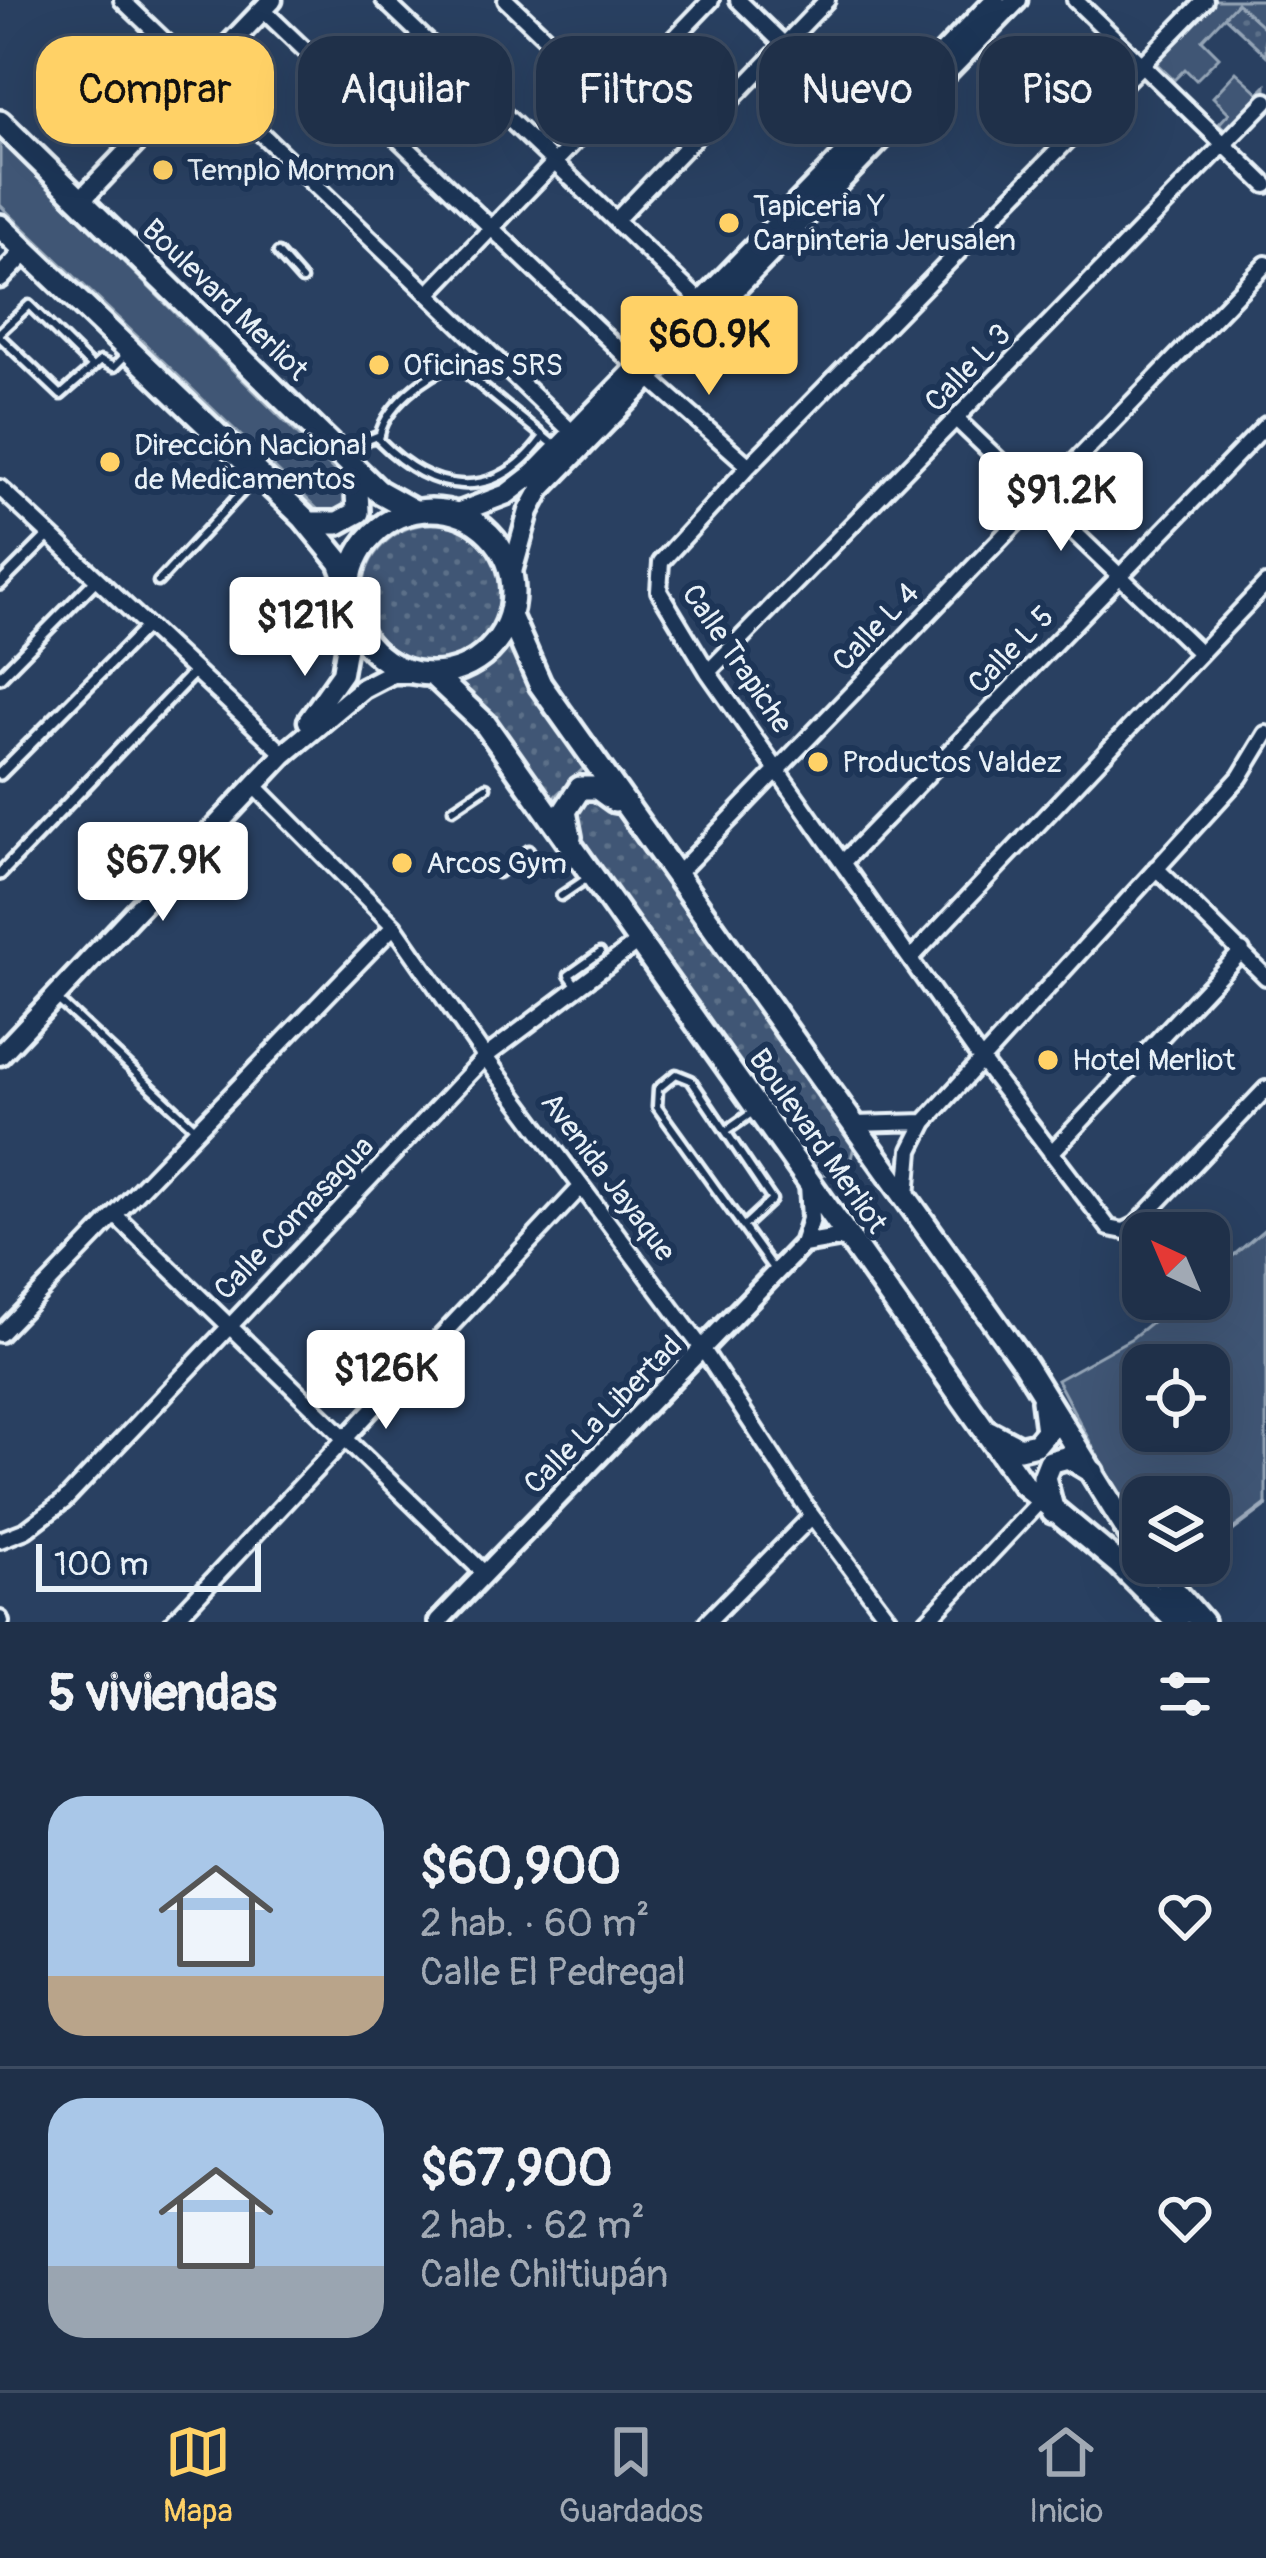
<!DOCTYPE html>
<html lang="es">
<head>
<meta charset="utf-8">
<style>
  body { margin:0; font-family:Pangolin,sans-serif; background:#273850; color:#f1f3f6; height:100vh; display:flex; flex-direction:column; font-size:45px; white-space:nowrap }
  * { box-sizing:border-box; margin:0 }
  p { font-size:39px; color:#a1a9b4 }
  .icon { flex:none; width:66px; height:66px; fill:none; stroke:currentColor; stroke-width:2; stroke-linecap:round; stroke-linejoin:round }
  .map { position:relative; height:1622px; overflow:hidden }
  .panel { display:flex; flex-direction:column; background:#1f3049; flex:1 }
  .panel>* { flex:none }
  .guide { position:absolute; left:36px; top:36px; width:1194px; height:108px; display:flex; gap:24px }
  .needle { width:78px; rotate:316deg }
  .buttons { position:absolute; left:1122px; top:1212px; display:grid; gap:24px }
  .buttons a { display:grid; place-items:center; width:108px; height:108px; border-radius:24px; background:#1f3049; box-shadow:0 12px 48px #0002,0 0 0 3px #3c4b61; font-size:60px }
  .scale { position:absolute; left:36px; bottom:30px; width:225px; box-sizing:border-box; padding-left:12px; border:6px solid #e8f1f8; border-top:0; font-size:33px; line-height:42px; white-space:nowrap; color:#e8f1f8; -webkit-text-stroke:9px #1d3557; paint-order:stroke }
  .price { position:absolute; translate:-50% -102px; padding:0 27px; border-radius:12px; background:#fff; color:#222; font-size:39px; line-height:78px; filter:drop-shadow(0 3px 6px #0008) }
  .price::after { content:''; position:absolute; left:50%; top:72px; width:36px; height:27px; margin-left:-18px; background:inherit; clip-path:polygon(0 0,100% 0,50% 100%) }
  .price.current { background:#ffd166; color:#111 }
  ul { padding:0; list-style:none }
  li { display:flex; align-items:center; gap:36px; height:300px; padding:0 48px }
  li+li { border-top:3px solid #3c4b61 }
  li span { display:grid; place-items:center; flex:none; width:336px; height:240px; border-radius:36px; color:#555 }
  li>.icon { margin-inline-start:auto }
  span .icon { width:144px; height:144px; fill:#fffc; stroke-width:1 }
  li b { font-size:51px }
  h2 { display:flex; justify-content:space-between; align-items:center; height:144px; padding:0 48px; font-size:51px }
  .chip { padding:0 42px; border-radius:36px; background:#1f3049; box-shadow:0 12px 48px #0002,0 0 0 3px #3c4b61; font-size:42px; line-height:108px }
  .chip.current { background:#ffd166; color:#111 }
  .tabs { display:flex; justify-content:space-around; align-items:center; height:168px; border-top:3px solid #3c4b61; background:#1f3049; font-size:33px; color:#a1a9b4 }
  .tabs a { display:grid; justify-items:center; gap:6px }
  .tabs .current { color:#ffd166 }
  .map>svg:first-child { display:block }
</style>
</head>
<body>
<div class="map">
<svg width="1266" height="1622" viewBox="0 0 1266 1622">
  <defs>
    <pattern id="grass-dots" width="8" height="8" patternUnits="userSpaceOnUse" patternTransform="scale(3)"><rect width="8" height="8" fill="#415774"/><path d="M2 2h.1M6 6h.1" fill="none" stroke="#5c7089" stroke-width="1.8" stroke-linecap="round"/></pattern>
  </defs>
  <rect width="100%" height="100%" fill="#294061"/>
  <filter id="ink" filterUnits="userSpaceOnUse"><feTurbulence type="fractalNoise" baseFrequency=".00833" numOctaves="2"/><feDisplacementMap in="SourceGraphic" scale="24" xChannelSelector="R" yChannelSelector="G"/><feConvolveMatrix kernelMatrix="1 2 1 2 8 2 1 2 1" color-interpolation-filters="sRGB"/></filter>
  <g filter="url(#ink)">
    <path fill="url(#grass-dots)" stroke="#94a4b6" stroke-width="3" d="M1237,3L1266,29V55L1224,16Z
      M363 593a69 69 0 1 1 138 0a69 69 0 1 1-138 0Z
      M509,632L528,680L587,765L552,799L456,681L487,666Z
      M577,793H601L856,1139L848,1170L821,1175L810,1167L570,826Z"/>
    <path fill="#415774" stroke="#94a4b6" stroke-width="3" fill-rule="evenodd" d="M1213,0H1266V29L1237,3L1202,40L1219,57L1196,80L1185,69L1174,80L1154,61Z
      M1236,72L1259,93L1266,86V93L1229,133L1219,124L1229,113L1213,97Z
      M0,140L358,494L331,522L0,205Z
      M1266,1228V1505L1209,1548V1497H1143V1541L1057,1380L1132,1338L1180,1299H1209V1276ZM1143,1365H1209V1431H1143Z"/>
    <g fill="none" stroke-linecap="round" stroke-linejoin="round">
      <path stroke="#9dabbd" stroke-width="4.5" d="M1209,1548L1266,1505
        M1178,1569L1187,1563"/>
      <g stroke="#e8f1f8" stroke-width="15">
        <path id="service" d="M278,253L302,280
          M0,332L29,305L92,367
          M0,337L61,395L100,361L114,367L125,356
          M542,439C493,504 433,494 379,440C382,408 427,373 456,365L554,445
          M345,449L380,435
          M158,582L256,477
          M453,809L486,787
          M498,873L529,850
          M561,896L589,877
          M576,985L569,975L600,953
          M58,1000L196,1129
          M726,1131L753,1112
          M744,1226L772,1200L691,1080L676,1074L658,1089L657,1107L774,1270"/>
      </g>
      <g stroke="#e8f1f8" stroke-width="18">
        <path id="pedestrian" d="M0,584L49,535
          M0,677L96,580
          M0,774L146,627
          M0,874L193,673"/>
      </g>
      <g stroke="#e8f1f8" stroke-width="22">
        <path id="minor" d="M122,0L573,433
          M384,0L700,301
          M506,0L613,102
          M738,0L869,127
          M1075,0L1266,185
          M1205,0L749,466L661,562L659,591L708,672L981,1060L1109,1228L1124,1231L1136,1225L1266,1089
          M263,10L637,367L749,466
          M616,220L827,0
          M430,292L711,0
          M956,419L1200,653
          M0,488L284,754
          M708,672L1266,101
          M255,786L394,926L485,1057L704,1351L812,1516L891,1622
          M844,861L1266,425
          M1156,868L1266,977
          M677,874L1266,264
          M910,959L1266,584
          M855,1124L925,1122
          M1051,1153L1242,951
          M907,1196L911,1150L925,1122L1240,777L1266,734
          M115,1215L484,1573
          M0,1334L394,926
          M0,1540L26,1530L64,1501L485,1057L638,942
          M0,1619L1,1622
          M173,1622L581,1187
          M707,1622L812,1516
          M926,1622L1040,1501"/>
      </g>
      <g stroke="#e8f1f8" stroke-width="26">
        <path id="tertiary" d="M803,1244L849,1236
          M438,1622L803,1244L811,1219L809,1184"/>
      </g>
      <g stroke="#e8f1f8" stroke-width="27">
        <path id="secondary" d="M81,200L272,0
          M0,278L26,251
          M457,513L507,494L533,474L995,0
          M512,572L529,511L541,489L1017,0
          M308,721L342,673L352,615
          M0,1055L284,754L363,688L392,673H415"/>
      </g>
      <g stroke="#e8f1f8" stroke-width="30">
        <path id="primary" d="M0,122L378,491L414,511
          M0,226L304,518L340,562L349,586
          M349 592a82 82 0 1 1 164 0a82 82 0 1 1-164 0Z
          M308,523H338L358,512L356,470
          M510,616L540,684L1025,1365L1143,1555
          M433,675L485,724L1023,1484L1119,1564L1177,1622
          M570,837L565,811L580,788H597L615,801
          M989,1432L1019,1448L1036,1444L1047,1431L1043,1400
          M1053,1512L1044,1477L1050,1462L1068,1457L1093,1472
          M1150,1563L1202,1622"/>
      </g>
      <use href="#service" stroke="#1d3557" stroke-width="6"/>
      <use href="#pedestrian" stroke="#1d3557" stroke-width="9"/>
      <use href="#minor" stroke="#1d3557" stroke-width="14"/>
      <use href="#tertiary" stroke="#1d3557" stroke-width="16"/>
      <use href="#secondary" stroke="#1d3557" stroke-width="18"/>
      <use href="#primary" stroke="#1d3557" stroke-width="21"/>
    </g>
  </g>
  <g fill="#ffd166" stroke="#1d3557" stroke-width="4.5">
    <circle cx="163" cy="170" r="12"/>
    <circle cx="729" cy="223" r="12"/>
    <circle cx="379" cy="365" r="12"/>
    <circle cx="110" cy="462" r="12"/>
    <circle cx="818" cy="762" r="12"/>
    <circle cx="402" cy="863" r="12"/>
    <circle cx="1048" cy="1060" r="12"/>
  </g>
  <g text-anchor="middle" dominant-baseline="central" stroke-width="12" stroke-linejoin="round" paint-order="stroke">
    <g font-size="30" fill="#e8f1f8" stroke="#1d3557" text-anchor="start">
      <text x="187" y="170">Templo Mormon</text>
      <text x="753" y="206">Tapiceria Y<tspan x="753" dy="34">Carpinteria Jerusalen</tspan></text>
      <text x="403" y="365">Oficinas SRS</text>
      <text x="134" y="445">Dirección Nacional<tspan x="134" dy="34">de Medicamentos</tspan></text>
      <text x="842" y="762">Productos Valdez</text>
      <text x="426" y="863">Arcos Gym</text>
      <text x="1072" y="1060">Hotel Merliot</text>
    </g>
    <g font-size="30" fill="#e8f1f8" stroke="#1d3557">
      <text transform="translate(225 300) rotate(44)">Boulevard Merliot</text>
      <text transform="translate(968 368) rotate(-46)">Calle L 3</text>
      <text transform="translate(876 627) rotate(-46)">Calle L 4</text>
      <text transform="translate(1011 650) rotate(-46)">Calle L 5</text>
      <text transform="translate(737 659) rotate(56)">Calle Trapiche</text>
      <text transform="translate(818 1141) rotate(55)">Boulevard Merliot</text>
      <text transform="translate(608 1177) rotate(53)">Avenida Jayaque</text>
      <text transform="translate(294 1218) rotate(-46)">Calle Comasagua</text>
      <text transform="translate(603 1415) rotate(-45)">Calle La Libertad</text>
    </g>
  </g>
</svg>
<div class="buttons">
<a><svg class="needle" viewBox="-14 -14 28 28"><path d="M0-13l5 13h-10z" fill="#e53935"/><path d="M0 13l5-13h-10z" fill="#a1a9b4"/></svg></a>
<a><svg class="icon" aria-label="locate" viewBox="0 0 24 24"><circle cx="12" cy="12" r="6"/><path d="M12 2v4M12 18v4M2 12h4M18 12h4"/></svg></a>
<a><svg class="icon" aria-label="layers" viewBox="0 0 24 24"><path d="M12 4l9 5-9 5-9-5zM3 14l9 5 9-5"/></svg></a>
</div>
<div class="scale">100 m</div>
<b class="price current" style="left:709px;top:398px">$60.9K</b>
<b class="price" style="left:1061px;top:554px">$91.2K</b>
<b class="price" style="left:305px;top:679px">$121K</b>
<b class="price" style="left:163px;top:924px">$67.9K</b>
<b class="price" style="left:386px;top:1432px">$126K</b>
<div class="guide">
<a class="chip current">Comprar</a>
<a class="chip">Alquilar</a>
<a class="chip">Filtros</a>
<a class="chip">Nuevo</a>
<a class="chip">Piso</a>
</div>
</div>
<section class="panel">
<h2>5 viviendas<svg class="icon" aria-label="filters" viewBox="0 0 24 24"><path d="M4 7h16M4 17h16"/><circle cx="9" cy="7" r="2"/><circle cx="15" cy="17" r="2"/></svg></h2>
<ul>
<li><span style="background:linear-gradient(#a9c7e8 75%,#b9a48a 0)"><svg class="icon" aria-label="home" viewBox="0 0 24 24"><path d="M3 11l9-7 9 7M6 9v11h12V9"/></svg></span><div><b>$60,900</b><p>2 hab. · 60 m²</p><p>Calle El Pedregal</p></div><svg class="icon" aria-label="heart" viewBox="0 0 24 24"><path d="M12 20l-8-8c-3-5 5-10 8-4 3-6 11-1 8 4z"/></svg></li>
<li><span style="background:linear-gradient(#a9c7e8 70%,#9aa5b1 0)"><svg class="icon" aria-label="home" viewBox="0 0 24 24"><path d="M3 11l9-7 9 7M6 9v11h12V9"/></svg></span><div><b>$67,900</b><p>2 hab. · 62 m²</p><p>Calle Chiltiupán</p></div><svg class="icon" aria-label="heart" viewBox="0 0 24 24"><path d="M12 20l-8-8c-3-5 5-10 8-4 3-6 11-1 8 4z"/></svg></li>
</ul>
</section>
<nav class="tabs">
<a class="current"><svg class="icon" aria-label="map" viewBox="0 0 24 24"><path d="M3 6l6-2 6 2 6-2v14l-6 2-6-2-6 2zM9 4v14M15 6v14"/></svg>Mapa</a>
<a><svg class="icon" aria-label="saved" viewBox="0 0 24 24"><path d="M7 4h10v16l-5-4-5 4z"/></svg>Guardados</a>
<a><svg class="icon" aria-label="home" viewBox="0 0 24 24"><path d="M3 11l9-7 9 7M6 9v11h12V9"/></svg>Inicio</a>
</nav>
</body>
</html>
